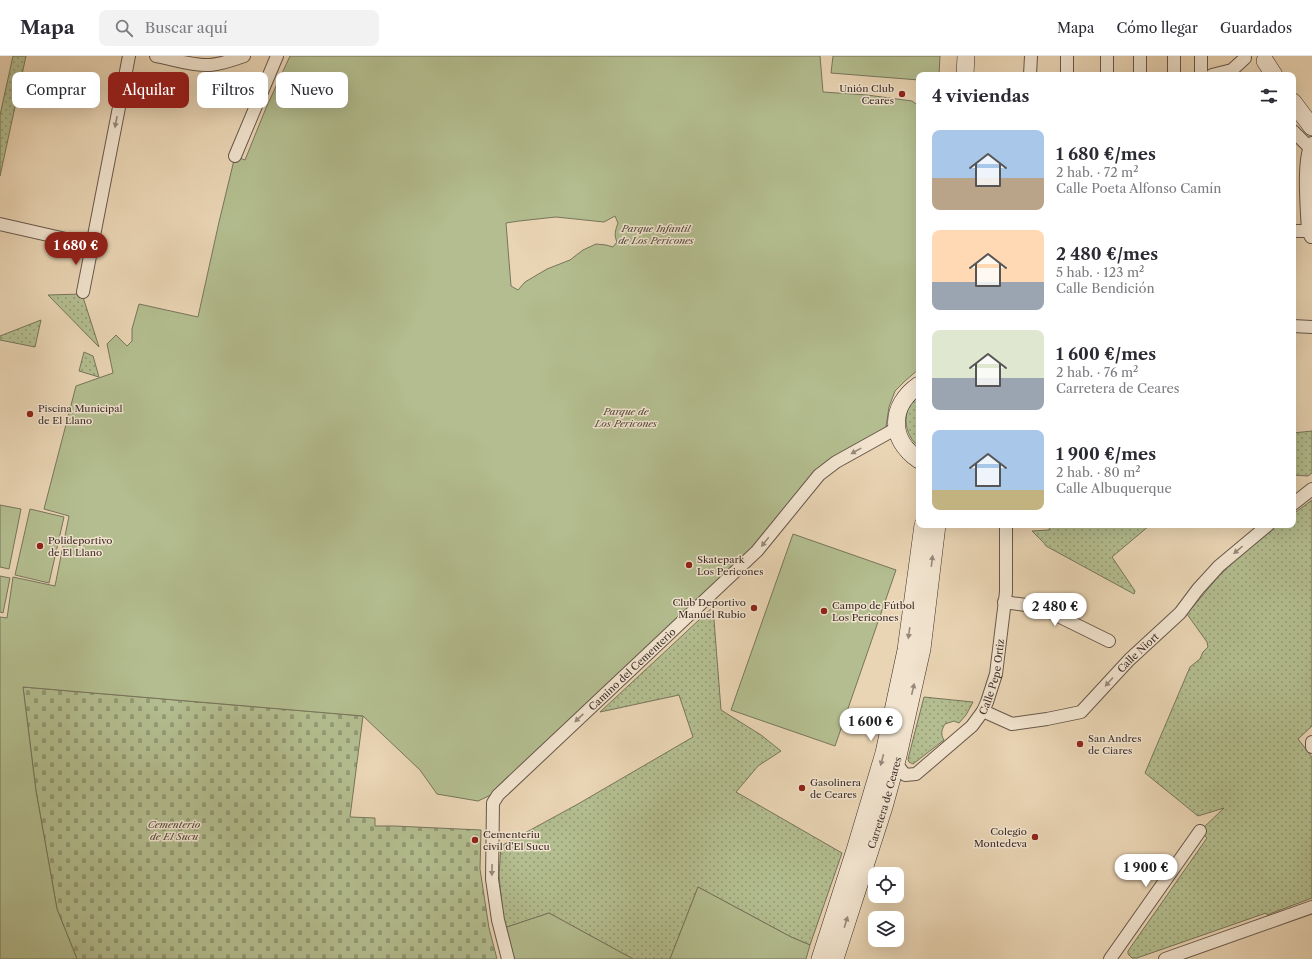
<!DOCTYPE html>
<html lang="es">
<head>
<meta charset="utf-8">
<style>
  body { margin:0; font-family:"Libre Caslon Text",serif; background:#f2f2f3; color:#2b2b33; height:100vh; display:flex; flex-direction:column; font-size:15px; white-space:nowrap }
  * { box-sizing:border-box; margin:0 }
  p { font-size:13px; color:#7c7c81 }
  .icon { flex:none; width:22px; height:22px; fill:none; stroke:currentColor; stroke-width:2; stroke-linecap:round; stroke-linejoin:round }
  .map { position:relative; flex:1; overflow:hidden }
  .panel { position:absolute; left:916px; top:16px; width:380px; height:456px; display:flex; flex-direction:column; background:#fff; border-radius:8px; box-shadow:0 4px 16px #0002 }
  .panel>* { flex:none }
  .hud { position:absolute; left:12px; top:16px; width:380px; height:36px; display:flex; gap:8px }
  .tools { position:absolute; left:868px; top:811px; display:grid; gap:8px }
  .tools a { display:grid; place-items:center; width:36px; height:36px; border-radius:8px; background:#fff; box-shadow:0 4px 16px #0002; font-size:20px }
  .price { position:absolute; translate:-50% -34px; padding:0 9px; border-radius:14px; background:#fff; color:#222; font-size:13px; line-height:26px; filter:drop-shadow(0 1px 2px #0008) }
  .price::after { content:''; position:absolute; left:50%; top:24px; width:12px; height:9px; margin-left:-6px; background:inherit; clip-path:polygon(0 0,100% 0,50% 100%) }
  .price.current { background:#8f2418; color:#fff }
  ul { padding:0; list-style:none }
  li { display:flex; align-items:center; gap:12px; height:100px; padding:0 16px }
  li span { display:grid; place-items:center; flex:none; width:112px; height:80px; border-radius:8px; color:#555 }
  li>.icon { margin-inline-start:auto }
  span .icon { width:48px; height:48px; fill:#fffc; stroke-width:1 }
  li b { font-size:17px }
  h2 { display:flex; justify-content:space-between; align-items:center; height:48px; padding:0 16px; font-size:17px }
  .pill { padding:0 14px; border-radius:8px; background:#fff; box-shadow:0 4px 16px #0002; font-size:14px; line-height:36px }
  .pill.current { background:#8f2418; color:#fff }
  header { display:flex; align-items:center; gap:24px; box-sizing:border-box; height:56px; padding:0 20px; background:#fff; border-bottom:1px solid #e1e1e2 }
  header strong { font-size:19px }
  nav { display:flex; gap:22px; margin-inline-start:auto; font-size:14px }
  .search { width:280px; height:36px; background:#f2f2f3; display:flex; align-items:center; gap:10px; box-sizing:border-box; padding:0 14px; border-radius:8px; color:#7c7c81; font-size:15px }
  .map>svg:first-child { display:block }
</style>
</head>
<body>
<header>
<strong>Mapa</strong>
<div class="search"><svg class="icon" aria-label="search" viewBox="0 0 24 24"><circle cx="10" cy="10" r="6"/><path d="M15 15l6 6"/></svg>Buscar aquí</div>
<nav><a>Mapa</a><a>Cómo llegar</a><a>Guardados</a></nav>
</header>
<div class="map">
<svg width="1312" height="903" viewBox="0 0 1312 903">
  <defs>
    <pattern id="grass-dots" width="8" height="8" patternUnits="userSpaceOnUse"><rect width="8" height="8" fill="#b3bd8f"/><path d="M2 2h.1M6 6h.1" fill="none" stroke="#939a75" stroke-width="1.8" stroke-linecap="round"/></pattern>
    <pattern id="cemetery-stones" width="16" height="16" patternUnits="userSpaceOnUse"><rect width="16" height="16" fill="#b3bd8f"/><path d="M2 7V4a2 2 0 0 1 4 0v3zM10 15v-3a2 2 0 0 1 4 0v3z" fill="#939a75"/></pattern>
  </defs>
  <rect width="100%" height="100%" fill="#e9d4b3"/>
  <filter id="stains"><feTurbulence type="fractalNoise" baseFrequency=".005" numOctaves="4"/><feColorMatrix values="0 0 0 0 .2 0 0 0 0 .09 0 0 0 0 .02 0 0 0 .5 -.17"/></filter>
  <radialGradient id="worn" r=".72"><stop offset=".6" stop-color="#630" stop-opacity="0"/><stop offset="1" stop-color="#630" stop-opacity=".3"/></radialGradient>
  <path fill="url(#grass-dots)" stroke="#78755c" d="M13,0H26L0,120V59Z
    M82,238L99,291L48,239Z
    M41,264L35,291L0,284V280Z
    M84,296L93,300L99,321L79,315Z
    M919,338V391C908,382 903,367 908,353C910,348 915,342 919,338Z
    M1312,375V417L1308,420L1293,419V377Z
    M1312,444V670L1298,683L1312,701V842L1267,859L1266,857L1137,902H1132L1128,898V895L1207,782L1200,775L1224,752L1198,760L1145,717L1190,611L1200,603L1203,596L1208,591L1207,586L1187,558L1218,521L1254,486L1278,469H1293V458Z
    M1050,469H1150L1112,501L1135,535L1134,538L1046,490L1044,487L1032,475L1049,474Z
    M713,551L721,654L761,679L781,695L758,710L736,736L842,797L810,889L791,881L698,831L670,903H633L549,857L504,872L499,819L501,790L578,748L693,681L679,639L600,656Z
    M924,641L973,646L966,659L959,667L954,665L945,668C942,673 940,678 944,684L913,708L909,706L908,703Z"/>
  <path fill="url(#cemetery-stones)" stroke="#78755c" d="M23,631L363,660L350,761L375,762V770H394L481,774L480,813L489,872L497,903H77L57,853L36,735Z"/>
  <path fill="#b3bd8f" stroke="#78755c" fill-rule="evenodd" d="M290,0H820L823,36L867,39L912,45L919,50V313L905,325L895,335L889,351L886,371L884,374L833,402L754,493L495,737L478,745L437,738L420,714L363,660L23,631L36,735L57,853L77,903H0V561L7,562L13,521L55,530L69,460L44,453L76,330L113,317L107,288L116,279L127,290L132,285V273L139,248L198,261L219,166L235,100L245,104L266,52ZM615,160L618,167C615,175 614,179 617,186L613,191L606,189L596,188L583,194L570,204L547,213L525,226L518,234L511,230L506,167L519,165L556,161L604,166Z
    M833,0H940L939,19H919V24L831,17Z
    M0,449L21,453L9,513L0,511Z
    M30,453L64,461L49,527L15,519Z
    M793,478L896,514L835,690L731,654Z
    M0,520L10,522L3,557L0,556Z
    M698,831L791,881L810,889L806,903H670Z
    M549,857L633,903H513L504,872Z"/>
  <g fill="none" stroke-linecap="round" stroke-linejoin="round">
    <g stroke="#68574b" stroke-width="14">
      <g id="street">
        <path d="M156,0C173,3 192,10 210,9C222,8 233,4 244,0"/>
        <path d="M1030,19L1031,0"/>
        <path d="M1067,19V0"/>
        <path d="M1107,19V0"/>
        <path d="M1140,19V0"/>
        <path d="M1174,19V0"/>
        <path d="M1201,19V0"/>
        <path d="M1212,19L1232,14L1245,2"/>
        <path d="M1293,75L1309,91"/>
        <path d="M235,100L277,0"/>
        <path d="M0,168L92,189"/>
        <path d="M1293,175H1308L1311,181"/>
        <path d="M1308,175C1307,156 1302,100 1312,87"/>
        <path d="M83,236L129,0"/>
        <path d="M1293,270L1312,271"/>
        <path d="M1293,448L1312,433"/>
        <path d="M1004,546L1040,551L1109,585"/>
        <path id="s1" d="M983,655L1012,668L1047,663L1081,656L1129,604L1180,557L1198,533L1219,510L1268,469"/>
        <path d="M1312,686V691"/>
        <path id="s2" d="M896,707L905,719L916,718L972,670L983,655L987,646L996,618L1006,536V469"/>
        <path id="s3" d="M508,903L498,864L492,823L493,747L498,739L757,495L819,419L836,406L890,376L897,371"/>
        <path d="M1110,903L1200,775"/>
        <path d="M1165,903L1312,851"/>
      </g>
    </g>
    <g stroke="#3d2d28" stroke-width="18">
      <g id="secondary">
        <path d="M1265,5L1274,19"/>
        <path d="M965,19L966,0"/>
        <path d="M1293,46L1312,71"/>
        <path d="M919,329C890,349 888,383 919,404"/>
        <path d="M820,903L855,794L884,697L906,594L923,469"/>
        <path id="s4" d="M835,903L884,751L898,700L922,593L937,469"/>
      </g>
    </g>
    <use href="#street" stroke="#f1e3ce" stroke-width="12"/>
    <use href="#secondary" stroke="#f1e3ce" stroke-width="17"/>
  </g>
  <defs><path id="oneway-solid" d="M-6-.8H1V-3.2L6.5 0L1 3.2V.8H-6Z"/></defs>
  <g fill="#97887b">
    <use href="#oneway-solid" transform="translate(116 66) rotate(101)"/>
    <use href="#oneway-solid" transform="translate(856 395) rotate(151)"/>
    <use href="#oneway-solid" transform="translate(765 486) rotate(129)"/>
    <use href="#oneway-solid" transform="translate(1238 494) rotate(140)"/>
    <use href="#oneway-solid" transform="translate(932 505) rotate(-83)"/>
    <use href="#oneway-solid" transform="translate(909 577) rotate(98)"/>
    <use href="#oneway-solid" transform="translate(1109 626) rotate(132)"/>
    <use href="#oneway-solid" transform="translate(913 633) rotate(-77)"/>
    <use href="#oneway-solid" transform="translate(579 662) rotate(137)"/>
    <use href="#oneway-solid" transform="translate(882 704) rotate(105)"/>
    <use href="#oneway-solid" transform="translate(492 814) rotate(91)"/>
    <use href="#oneway-solid" transform="translate(846 866) rotate(-73)"/>
  </g>
  <g fill="#8f2418" stroke="#f1e3ce" stroke-width="1.5">
    <circle cx="902" cy="38" r="4"/>
    <circle cx="30" cy="358" r="4"/>
    <circle cx="40" cy="490" r="4"/>
    <circle cx="689" cy="509" r="4"/>
    <circle cx="754" cy="552" r="4"/>
    <circle cx="824" cy="555" r="4"/>
    <circle cx="1080" cy="688" r="4"/>
    <circle cx="802" cy="732" r="4"/>
    <circle cx="1035" cy="781" r="4"/>
    <circle cx="475" cy="784" r="4"/>
  </g>
  <g text-anchor="middle" dominant-baseline="central" stroke-width="3" stroke-linejoin="round" paint-order="stroke">
    <g font-size="10" fill="#3d2d28" stroke="#f1e3ce" text-anchor="start">
      <text x="894" y="32" text-anchor="end">Unión Club<tspan x="894" dy="12">Ceares</tspan></text>
      <text x="38" y="352">Piscina Municipal<tspan x="38" dy="12">de El Llano</tspan></text>
      <text x="48" y="484">Polideportivo<tspan x="48" dy="12">de El Llano</tspan></text>
      <text x="697" y="503">Skatepark<tspan x="697" dy="12">Los Pericones</tspan></text>
      <text x="746" y="546" text-anchor="end">Club Deportivo<tspan x="746" dy="12">Manuel Rubio</tspan></text>
      <text x="832" y="549">Campo de Fútbol<tspan x="832" dy="12">Los Pericones</tspan></text>
      <text x="1088" y="682">San Andres<tspan x="1088" dy="12">de Ciares</tspan></text>
      <text x="810" y="726">Gasolinera<tspan x="810" dy="12">de Ceares</tspan></text>
      <text x="1027" y="775" text-anchor="end">Colegio<tspan x="1027" dy="12">Montedeva</tspan></text>
      <text x="483" y="778">Cementeriu<tspan x="483" dy="12">civil d'El Sucu</tspan></text>
    </g>
    <g font-size="10" font-style="italic" fill="#554a3d" stroke="#f1e3ce">
      <text x="656" y="172">Parque Infantil<tspan x="656" dy="12">de Los Pericones</tspan></text>
      <text x="626" y="355">Parque de<tspan x="626" dy="12">Los Pericones</tspan></text>
      <text x="174" y="768">Cementerio<tspan x="174" dy="12">de El Sucu</tspan></text>
    </g>
    <g font-size="10" fill="#3d2d28" stroke="#f1e3ce">
      <text stroke="none"><textPath href="#s1" startOffset="184">Calle Niort</textPath></text>
      <text stroke="none"><textPath href="#s3" startOffset="351">Camino del Cementerio</textPath></text>
      <text stroke="none"><textPath href="#s2" startOffset="154">Calle Pepe Ortiz</textPath></text>
      <text stroke="none"><textPath href="#s4" startOffset="164">Carretera de Ceares</textPath></text>
    </g>
  </g>
  <rect width="100%" height="100%" filter="url(#stains)"/>
  <rect width="100%" height="100%" fill="url(#worn)"/>
</svg>
<div class="tools">
<a><svg class="icon" aria-label="locate" viewBox="0 0 24 24"><circle cx="12" cy="12" r="6"/><path d="M12 2v4M12 18v4M2 12h4M18 12h4"/></svg></a>
<a><svg class="icon" aria-label="layers" viewBox="0 0 24 24"><path d="M12 4l9 5-9 5-9-5zM3 14l9 5 9-5"/></svg></a>
</div>
<b class="price current" style="left:76px;top:210px">1 680 €</b>
<b class="price" style="left:1055px;top:571px">2 480 €</b>
<b class="price" style="left:871px;top:686px">1 600 €</b>
<b class="price" style="left:1146px;top:832px">1 900 €</b>
<div class="hud">
<a class="pill">Comprar</a>
<a class="pill current">Alquilar</a>
<a class="pill">Filtros</a>
<a class="pill">Nuevo</a>
</div>
<section class="panel">
<h2>4 viviendas<svg class="icon" aria-label="filters" viewBox="0 0 24 24"><path d="M4 7h16M4 17h16"/><circle cx="9" cy="7" r="2"/><circle cx="15" cy="17" r="2"/></svg></h2>
<ul>
<li><span style="background:linear-gradient(#a9c7e8 60%,#b9a48a 0)"><svg class="icon" aria-label="home" viewBox="0 0 24 24"><path d="M3 11l9-7 9 7M6 9v11h12V9"/></svg></span><div><b>1 680 €/mes</b><p>2 hab. · 72 m²</p><p>Calle Poeta Alfonso Camín</p></div></li>
<li><span style="background:linear-gradient(#ffd9b3 65%,#9aa5b1 0)"><svg class="icon" aria-label="home" viewBox="0 0 24 24"><path d="M3 11l9-7 9 7M6 9v11h12V9"/></svg></span><div><b>2 480 €/mes</b><p>5 hab. · 123 m²</p><p>Calle Bendición</p></div></li>
<li><span style="background:linear-gradient(#dfe7d0 60%,#9aa5b1 0)"><svg class="icon" aria-label="home" viewBox="0 0 24 24"><path d="M3 11l9-7 9 7M6 9v11h12V9"/></svg></span><div><b>1 600 €/mes</b><p>2 hab. · 76 m²</p><p>Carretera de Ceares</p></div></li>
<li><span style="background:linear-gradient(#a9c7e8 75%,#c2b280 0)"><svg class="icon" aria-label="home" viewBox="0 0 24 24"><path d="M3 11l9-7 9 7M6 9v11h12V9"/></svg></span><div><b>1 900 €/mes</b><p>2 hab. · 80 m²</p><p>Calle Albuquerque</p></div></li>
</ul>
</section>
</div>
</body>
</html>
